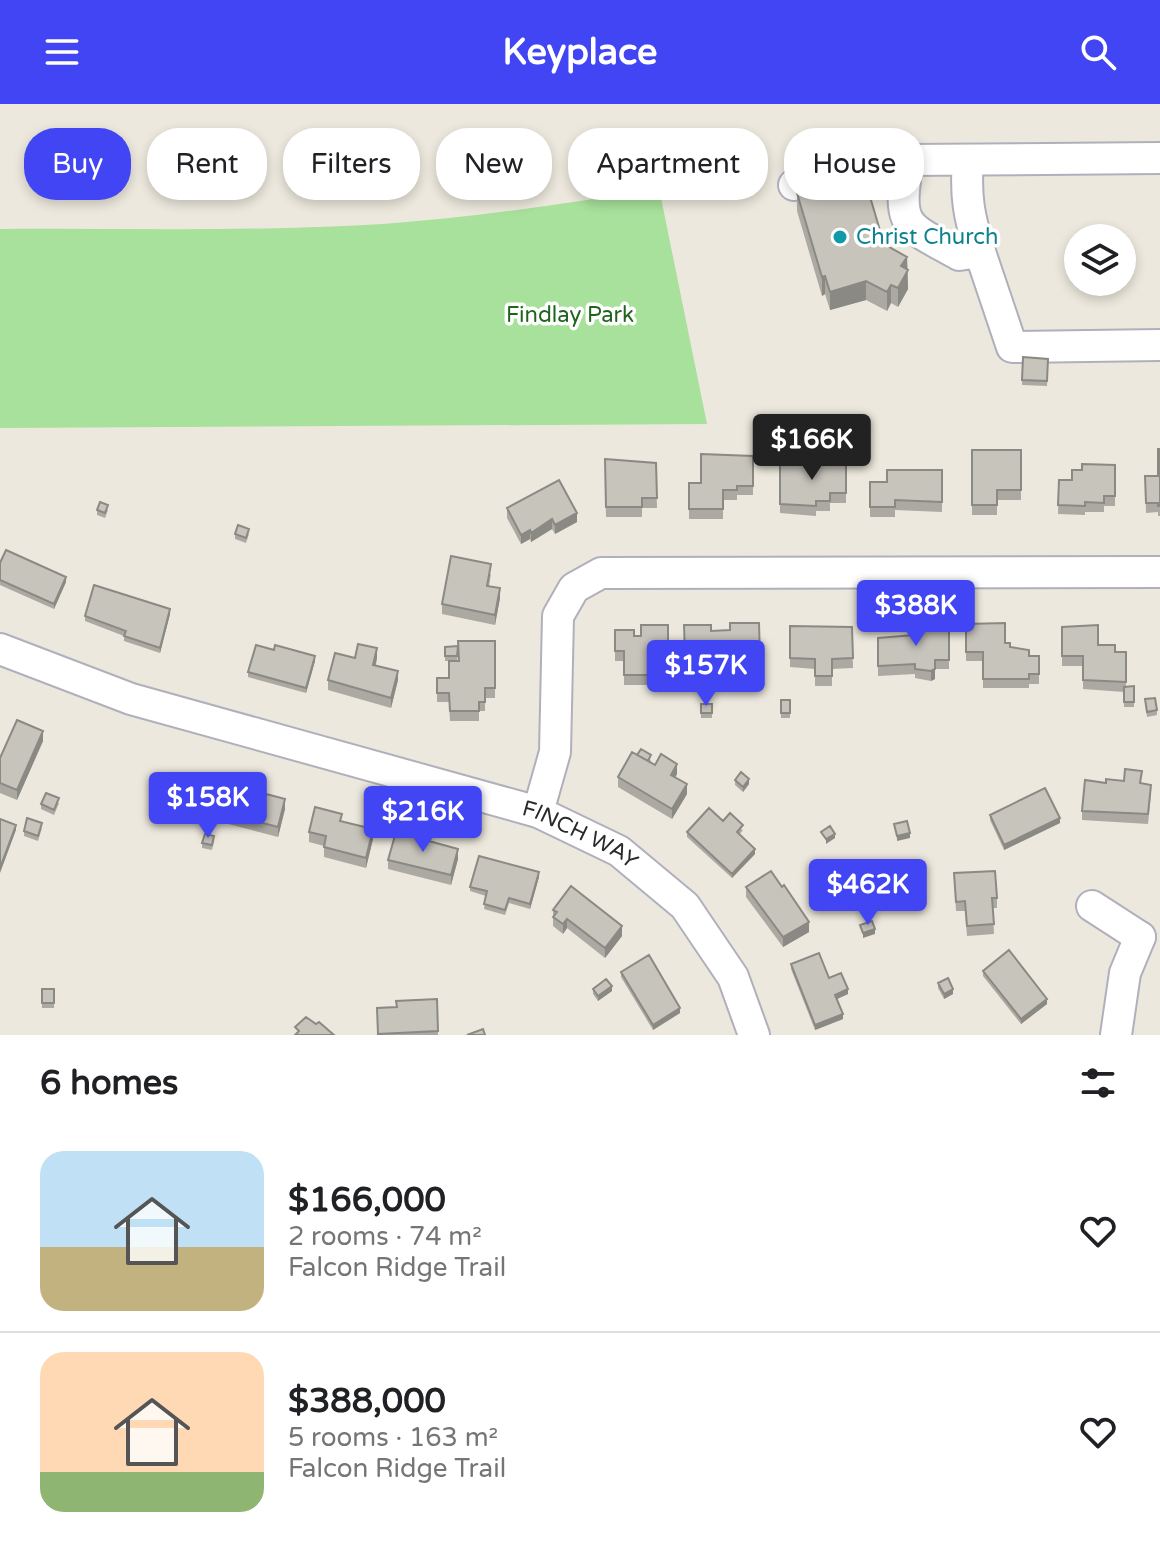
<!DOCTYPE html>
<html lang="en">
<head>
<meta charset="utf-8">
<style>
  body { margin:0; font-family:"Varela Round",sans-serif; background:#f6f6f6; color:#202124; height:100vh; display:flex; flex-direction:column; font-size:30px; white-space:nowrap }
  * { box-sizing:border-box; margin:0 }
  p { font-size:26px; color:#757577 }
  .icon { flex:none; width:44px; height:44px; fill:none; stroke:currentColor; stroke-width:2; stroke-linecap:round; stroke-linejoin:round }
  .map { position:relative; height:931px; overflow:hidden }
  .drawer { display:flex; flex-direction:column; background:#fff; flex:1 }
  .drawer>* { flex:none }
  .hud { position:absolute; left:24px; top:24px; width:1112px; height:72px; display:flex; gap:16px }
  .controls { position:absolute; left:1064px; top:120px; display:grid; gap:16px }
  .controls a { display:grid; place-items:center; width:72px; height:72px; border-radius:50%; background:#fff; box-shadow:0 4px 12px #0003; font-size:40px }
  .price { position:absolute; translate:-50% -68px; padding:0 18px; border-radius:8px; background:#4145f4; color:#fff; font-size:26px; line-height:52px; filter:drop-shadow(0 2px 4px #0008) }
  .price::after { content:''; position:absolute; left:50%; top:48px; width:24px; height:18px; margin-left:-12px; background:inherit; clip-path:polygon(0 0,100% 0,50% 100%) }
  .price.on { background:#222; color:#fff }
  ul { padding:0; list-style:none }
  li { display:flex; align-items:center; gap:24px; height:200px; padding:0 40px }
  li+li { border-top:2px solid #e0e0e0 }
  li span { display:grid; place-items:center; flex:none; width:224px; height:160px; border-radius:24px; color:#555 }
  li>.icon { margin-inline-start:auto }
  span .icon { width:96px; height:96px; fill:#fffc; stroke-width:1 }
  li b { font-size:34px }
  h2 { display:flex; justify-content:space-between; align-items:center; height:96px; padding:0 40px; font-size:34px }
  .pill { padding:0 28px; border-radius:32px; background:#fff; box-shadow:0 4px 12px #0003; font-size:28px; line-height:72px }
  .pill.on { background:#4145f4; color:#fff }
  header { display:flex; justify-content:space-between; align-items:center; height:104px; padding:0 40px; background:#4145f4; color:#fff; font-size:36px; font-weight:700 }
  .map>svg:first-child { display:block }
</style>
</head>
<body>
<header><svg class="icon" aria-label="menu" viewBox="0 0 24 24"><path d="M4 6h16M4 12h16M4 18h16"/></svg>Keyplace<svg class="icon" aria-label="search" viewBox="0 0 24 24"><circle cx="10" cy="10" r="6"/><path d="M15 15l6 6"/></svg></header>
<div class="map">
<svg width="1160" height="931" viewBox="0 0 1160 931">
  <rect width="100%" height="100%" fill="#ece8dd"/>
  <path fill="#a7e19b" d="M659,84L707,320L0,324V125C127,124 255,128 383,120C476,113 567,100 659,84Z"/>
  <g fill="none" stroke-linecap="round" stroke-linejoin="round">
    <g stroke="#b0b0bd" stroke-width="34">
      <g id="minor">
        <path d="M1160,54L908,56C897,124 904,120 959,151L980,148L1012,243L1160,241"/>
        <path d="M968,56C965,92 969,113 980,148"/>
        <path d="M794,81L838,63L908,56"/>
        <path id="s1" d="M0,545L131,595L538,708L619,747L685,802L733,873L754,931"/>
        <path d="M538,708L555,648L558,512L574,484L601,469L1160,468"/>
        <path d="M1092,802L1140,833"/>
        <path d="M1116,931L1125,869L1140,833"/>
      </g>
    </g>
    <use href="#minor" stroke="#fff" stroke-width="30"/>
  </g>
  <path fill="#aba9a2" d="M797,89L907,153L908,185L898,203L891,199L887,207L866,196L830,206L825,190L822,192L797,107Z
    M1023,253L1048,255L1047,282L1022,281Z
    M1160,345V412H1158V408L1146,409L1145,372H1158Z
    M972,346H1021V396H997V411H972Z
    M753,352V391H737V396H723V415H689V379H701Z
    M605,355L656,359L657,404H642V413H606Z
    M846,357V399H830V407H816V412L780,409V360H813Z
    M1115,361V402H1104V408H1085V411L1058,410L1059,376H1072L1082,366Z
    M942,366V408L895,406V413H870V378H887Z
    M507,404L577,418L555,430L552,425L531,438L530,435L521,440L507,414Z
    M97,406H108L105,414L97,411Z
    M235,430H249L246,439L235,435Z
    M0,459L66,478L54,505L0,481Z
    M491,470L489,482L500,494L495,521L442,510V500Z
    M170,510L160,549L124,537V532L85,517V512Z
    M759,519L760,564L701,567V562H685L684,521L711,527L730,526Z
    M966,520L1005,539L1010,543L1029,552H1039V580H1029V584H983V557H966Z
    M668,521V581H624V557H615V526L634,532H641Z
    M790,522L852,523L853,564L832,565V582H815V565L790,563Z
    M1062,523L1115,548H1126V583L1134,582V603H1124V588L1083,585V562H1062Z
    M934,525H949V565H935V575L931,577L915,574V570L878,572V534L914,531Z
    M495,537V594H485V607H479V617H450L449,598H437V574H449L459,557L458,547L457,557H445V543Z
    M274,546L315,557L306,589L248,573V568Z
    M355,554H377L376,561L398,576L391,604L328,586V576Z
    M1145,595L1157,606V611L1147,613Z
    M781,596H790V614H781Z
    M701,600H712V614H701Z
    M43,637L17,696L0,689V654Z
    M637,651L651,656L650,658L677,670L675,674L687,690L672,715L618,683V673Z
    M735,676L749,680L743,688L735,681Z
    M1106,679H1141L1151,690L1148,720L1082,716V707Z
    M59,699L54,711L41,705V700Z
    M285,705L278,733L217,717V707Z
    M990,711L1060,719L1004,746L990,716Z
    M342,717L373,735L366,764L324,753V742L309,738V728Z
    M723,717L743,726L739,731L755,750L732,774L687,733V728Z
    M42,724L38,737L24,732V727Z
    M214,737L212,746L202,744V739Z
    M458,755L451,781L388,765V756Z
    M954,769L997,794V804H993L994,830L967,832L965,807H956Z
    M539,773L530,805L509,799L505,811L484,805L486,792L470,787V783Z
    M899,780H908V793H898Z
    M746,783H782L809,828L783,843L746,793Z
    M553,806L622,832L605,854L567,824L563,830L553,822Z
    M791,860L829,874L848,890L836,895L843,915L815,926L791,865Z
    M983,867L1047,900L1021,920L983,872Z
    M621,868L680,909L653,926L621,873Z
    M938,879L953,890L944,895L938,884Z
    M42,885H54V904H42Z
    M593,885L612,887L598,897L593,890Z
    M437,895L438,931H378L377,904L397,903Z"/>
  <path fill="#8b8984" d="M907,153L908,185L898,203V184L901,162Z
    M825,172V190L822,192V173Z
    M866,177V196L830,206V188Z
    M891,181V199L887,207V188Z
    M577,409V418L555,430V421Z
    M552,415V425L531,438V429Z
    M530,426V435L521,440V431Z
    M66,473V478L54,505V500Z
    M500,484V494L495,521V511Z
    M170,505V510L160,549V544Z
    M377,544V554L373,570V561Z
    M315,552V557L306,589V584Z
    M935,565V575L931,577V567Z
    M398,567V576L391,604V594Z
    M43,627V637L17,696V686Z
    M677,660V670L671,681V671Z
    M749,675V680L743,688V683Z
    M687,680V690L672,715V705Z
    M285,695V705L278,733V723Z
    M1060,714V719L1004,746V741Z
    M16,721V726L0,769V764Z
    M373,725V735L366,764V754Z
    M910,729V734L897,737V732Z
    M835,730V734L826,740V735Z
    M458,745V755L451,781V771Z
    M755,745V750L732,774V770Z
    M539,768V773L530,805V800Z
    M567,815V824L563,830V820Z
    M809,818V828L783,843V833Z
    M622,822V832L605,854V844Z
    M875,825V830L863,834V829Z
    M612,882V887L598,897V892Z
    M848,885V890L835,896V891Z
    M953,885V890L944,895V890Z
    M1047,895V900L1021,920V915Z
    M680,904V909L653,926V921Z
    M843,910V915L815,926V921Z"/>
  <path fill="#c7c4bc" stroke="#8b8984" stroke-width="2" d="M863,69L884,140L907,153L901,162L908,166L898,184L891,181L887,188L866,177L830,188L825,172L822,173L797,89Z
    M1023,253L1048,255L1047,277L1022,276Z
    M1158,345H1160V402H1158V399H1146L1145,372H1158Z
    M972,346H1021V386H997V401H972Z
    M701,350L753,352V382H737V386H723V405H689V379H701Z
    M605,355L656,359L657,394H642V403H606Z
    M813,357H846V389H830V397H816V402L780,400V360H813Z
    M1082,360L1115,361V392H1104V399L1085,398V402L1058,401L1059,376H1072V366H1082Z
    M887,366H942V398L895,396V403H870V378H887Z
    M559,376L577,409L555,421L552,415L531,429L530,426L521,431L507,404Z
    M100,398L108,401L105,409L97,406Z
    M238,421L249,425L246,434L235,430Z
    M6,446L66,473L54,500L0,476V459Z
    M451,452L491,460L487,482L500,484L495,511L442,500Z
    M94,481L170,505L160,544L124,532L126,527L85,512Z
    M730,519H759L760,554L701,557V552H685L684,521H711V527L730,526Z
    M914,519H934V525H949V556H935V565L931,567L915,565V560L878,562V534L914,531Z
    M1005,519V539H1010V543L1029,546V552H1039V570H1029V575H983V548H966V520Z
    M641,521H668V571H624V547H615V526H634V532H641Z
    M1098,521V541H1115V548H1126V578L1083,576V552H1062V523Z
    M790,522L852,523L853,554L832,555V572H815V555L790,554Z
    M458,537H495V584H485V598H479V607H450L449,589H437V574H449V557H459Z
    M358,540L377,544L373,561L398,567L391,594L328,576L335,549L355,554Z
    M256,541L274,546L275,541L315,552L306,584L248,568Z
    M458,542L457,552H445V543Z
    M1134,582V598H1124V583Z
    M1155,594L1157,606L1147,608L1145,595Z
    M781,596H790V609H781Z
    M701,600H712V609H701Z
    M17,616L43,627L17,686L0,679V654Z
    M641,645L651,651L648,657L637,651Z
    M632,648L655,661L661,650L677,660L671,671L687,680L672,705L618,673Z
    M1125,665L1142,667L1140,679L1151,681L1148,710L1082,707L1085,676L1106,679V675L1124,677Z
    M741,668L749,675L743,683L735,676Z
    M225,679L285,695L278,723L217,707Z
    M1045,684L1060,714L1004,741L990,711Z
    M46,689L59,694L54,706L41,700Z
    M315,703L342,710L340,717L373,725L366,754L324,743L326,732L309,728Z
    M709,704L723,717L730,709L743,721L737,728L755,745L732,770L687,728Z
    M27,714L42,719L38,732L24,727Z
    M0,715L16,721L0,764Z
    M907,717L910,729L897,732L894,720Z
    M830,722L835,730L826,735L821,728Z
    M396,728L458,745L451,771L388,756Z
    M205,730L214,732L212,741L202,739Z
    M479,752L539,768L530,800L509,794L505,806L484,800L487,787L470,783Z
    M771,767L782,783L784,781L809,818L783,833L746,783Z
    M995,767L997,794H992L994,820L967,822L965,797L956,798L954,769Z
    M899,780H908V788H898Z
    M571,782L622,822L605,844L567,815L563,820L553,813L557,808L553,806Z
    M872,817L875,825L863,829L860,821Z
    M1009,846L1047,895L1021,915L983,867Z
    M819,849L829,874L841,869L848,885L835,891L843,910L815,921L791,860Z
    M649,851L680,904L653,921L621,868Z
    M948,874L953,885L944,890L938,879Z
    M606,875L612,882L598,892L593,885Z
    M42,885H54V899H42Z
    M437,895L438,927L378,930L377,904L397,903L396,897Z
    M306,913L316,920L319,918L334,931H295L299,927L295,923Z
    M483,925L485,931H467Z"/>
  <circle fill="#0f9aa8" stroke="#fff" stroke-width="3" cx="840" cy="133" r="8"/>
  <g text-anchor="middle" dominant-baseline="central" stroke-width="7" stroke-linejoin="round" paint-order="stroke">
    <g font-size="22" fill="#0d838f" stroke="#fff" text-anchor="start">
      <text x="856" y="133">Christ Church</text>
    </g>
    <g font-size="22" fill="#1f651c" stroke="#fff">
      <text x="570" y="211">Findlay Park</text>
    </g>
    <g font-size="22" fill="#2a2a2a" stroke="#fff">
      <text stroke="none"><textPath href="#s1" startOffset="610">FINCH WAY</textPath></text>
    </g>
  </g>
</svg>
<div class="controls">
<a><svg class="icon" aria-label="layers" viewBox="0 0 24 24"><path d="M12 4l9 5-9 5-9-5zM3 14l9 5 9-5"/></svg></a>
</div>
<b class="price on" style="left:812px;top:378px">$166K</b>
<b class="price" style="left:916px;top:544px">$388K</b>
<b class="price" style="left:706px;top:604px">$157K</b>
<b class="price" style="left:208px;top:736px">$158K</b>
<b class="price" style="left:423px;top:750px">$216K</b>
<b class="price" style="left:868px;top:823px">$462K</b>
<div class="hud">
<a class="pill on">Buy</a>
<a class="pill">Rent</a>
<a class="pill">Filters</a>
<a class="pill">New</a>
<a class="pill">Apartment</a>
<a class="pill">House</a>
</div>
</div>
<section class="drawer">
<h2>6 homes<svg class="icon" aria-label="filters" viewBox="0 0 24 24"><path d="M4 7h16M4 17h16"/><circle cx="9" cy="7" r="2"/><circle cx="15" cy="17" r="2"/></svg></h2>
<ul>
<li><span style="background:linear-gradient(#bfe0f5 60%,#c2b280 0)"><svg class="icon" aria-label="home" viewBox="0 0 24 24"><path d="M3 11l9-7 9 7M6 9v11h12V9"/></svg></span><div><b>$166,000</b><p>2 rooms · 74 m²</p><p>Falcon Ridge Trail</p></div><svg class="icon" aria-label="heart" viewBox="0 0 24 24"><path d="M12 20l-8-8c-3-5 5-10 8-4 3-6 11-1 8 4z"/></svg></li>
<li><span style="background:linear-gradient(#ffd9b3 75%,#8fb573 0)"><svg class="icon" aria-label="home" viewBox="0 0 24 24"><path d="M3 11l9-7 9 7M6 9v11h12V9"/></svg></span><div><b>$388,000</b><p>5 rooms · 163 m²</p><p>Falcon Ridge Trail</p></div><svg class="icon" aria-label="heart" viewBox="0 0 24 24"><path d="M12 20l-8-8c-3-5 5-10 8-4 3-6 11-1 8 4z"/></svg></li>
</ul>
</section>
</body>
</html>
